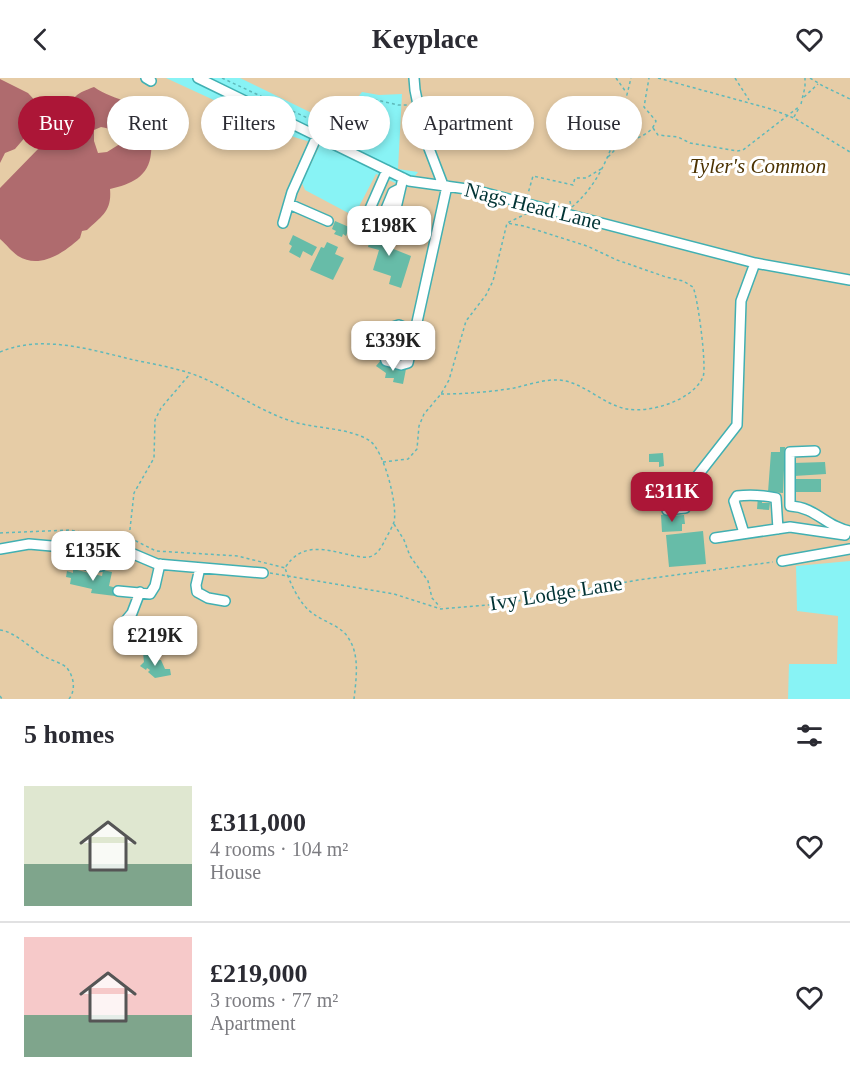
<!DOCTYPE html>
<html lang="en">
<head>
<meta charset="utf-8">
<style>
  body { margin:0; font-family:"Times New Roman",serif; background:#f2f2f3; color:#2b2b33; height:100vh; display:flex; flex-direction:column; font-size:22px; white-space:nowrap }
  * { box-sizing:border-box; margin:0 }
  p { font-size:20px; color:#7c7c81 }
  .icon { flex:none; width:33px; height:33px; fill:none; stroke:currentColor; stroke-width:2; stroke-linecap:round; stroke-linejoin:round }
  .map { position:relative; height:621px; overflow:hidden }
  .panel { display:flex; flex-direction:column; background:#fff; flex:1 }
  .panel>* { flex:none }
  .top-card { position:absolute; left:18px; top:18px; width:814px; height:54px; display:flex; gap:12px }
  .price { position:absolute; translate:-50% -51px; padding:0 14px; border-radius:12px; background:#fff; color:#222; font-size:20px; line-height:39px; filter:drop-shadow(0 2px 3px #0008) }
  .price::after { content:''; position:absolute; left:50%; top:36px; width:18px; height:14px; margin-left:-9px; background:inherit; clip-path:polygon(0 0,100% 0,50% 100%) }
  .price.active { background:#ac1637; color:#fff }
  ul { padding:0; list-style:none }
  li { display:flex; align-items:center; gap:18px; height:150px; padding:0 24px }
  li+li { border-top:2px solid #e1e1e2 }
  li span { display:grid; place-items:center; flex:none; width:168px; height:120px; border-radius:0px; color:#555 }
  li>.icon { margin-inline-start:auto }
  span .icon { width:72px; height:72px; fill:#fffc; stroke-width:1 }
  li b { font-size:26px }
  h2 { display:flex; justify-content:space-between; align-items:center; height:72px; padding:0 24px; font-size:26px }
  .tag { padding:0 21px; border-radius:27px; background:#fff; box-shadow:0 3px 9px #0003; font-size:21px; line-height:54px }
  .tag.active { background:#ac1637; color:#fff }
  header { display:flex; justify-content:space-between; align-items:center; height:78px; padding:0 24px; background:#fff; font-size:27px; font-weight:700 }
  .map>svg:first-child { display:block }
</style>
</head>
<body>
<header><svg class="icon" aria-label="back" viewBox="0 0 24 24"><path d="M15 5l-7 7 7 7"/></svg>Keyplace<svg class="icon" aria-label="heart" viewBox="0 0 24 24"><path d="M12 20l-8-8c-3-5 5-10 8-4 3-6 11-1 8 4z"/></svg></header>
<div class="map">
<svg width="850" height="621" viewBox="0 0 850 621">
  <rect width="100%" height="100%" fill="#88f3f5"/>
  <path fill="#e6cca6" d="M0,0H166L294,59L320,67L302,105L305,112L354,138L376,96L406,110L418,94L398,91L402,16L379,17L362,14L338,44L326,42L240,0H850V483L796,488L797,533L838,538L837,586H789L788,621H0Z"/>
  <path fill="#af6b6e" fill-rule="evenodd" d="M0,1L28,15L39,27V43L15,71L5,75L0,85Z
    M94,9C105,17 116,19 128,25L131,33C144,35 148,44 153,56C150,63 152,68 151,75C149,99 131,106 110,111C112,133 102,138 87,152L82,153L80,160C65,174 40,192 18,178C12,174 6,166 0,161V110L39,70L60,43L68,37C70,18 78,15 94,9ZM101,49C112,51 119,53 123,64L107,74L98,75L94,63V52Z"/>
  <path fill="#67bca8" d="M335,143L349,149L346,158L343,156L342,159L334,156L336,153L332,151Z
    M373,151L380,153L381,151L396,155L391,170L411,178L401,210L389,206L391,198L373,192L379,172L368,169Z
    M293,157L317,169L312,178L303,173L300,180L289,174L292,168L289,166Z
    M327,164L338,169L335,176L344,180L333,202L310,192L321,169L324,170Z
    M382,281L388,286L386,289L406,291L403,306L393,304L394,300H385L386,295L376,288Z
    M780,369H785L783,415L768,414L771,374H780Z
    M663,375L664,388L659,389V384H649V376Z
    M825,384L826,396L794,398L793,385Z
    M794,401H821V414H794Z
    M758,418L762,419V425H770L769,432L757,431Z
    M667,436V438L684,437L685,446H682V453L662,454L661,437Z
    M703,453L706,486L669,489L666,457Z
    M73,491L102,498L103,492L112,494L109,508L117,510L115,518L91,515L92,511L70,506L71,500L66,499L67,493L73,495Z
    M150,574L151,581L161,582L165,591H170L171,597L155,600L148,594L150,592L147,590L146,592L140,588L144,584L143,575Z"/>
  <g fill="none" stroke-linecap="round" stroke-linejoin="round">
    <g stroke="#41b0b2" stroke-width="12">
      <path id="minor" d="M146,0L151,3
        M198,0L409,103L474,112L755,185L850,202
        M414,0L415,12L425,60L443,107
        M387,92L369,133L371,138L389,145L393,143L403,100
        M289,126L328,143
        M381,143L393,114L399,111
        M283,145L292,114L317,58
        M415,254L399,247L393,249L384,275L386,283L401,287L408,285L447,108
        M815,373L790,374V428C816,429 826,449 850,453
        M667,432L685,430L687,411L737,347L741,223L755,185
        M744,455L734,423L737,418C752,416 762,417 776,420L778,451
        M715,460L790,449L845,457
        M67,469C77,481 84,491 101,488
        M0,471L29,466L131,475L157,486L263,495
        M782,483L850,471
        M200,490L196,507L197,514L208,520L225,523
        M118,513L150,516L155,508L160,486
        M122,547L132,535L140,514"/>
    </g>
    <path stroke="#5fb9ba" stroke-width="1.5" stroke-dasharray="3 3" stroke-linecap="butt" d="M222,0L331,51H340L364,19L398,27H409
      M616,0L626,14
      M658,0L771,31L794,40L850,74
      M735,0L749,22
      M810,0L823,8L850,21
      M804,19L818,6
      M801,26L805,9V0
      M794,39L799,30
      M653,50L658,57L678,59L690,65L737,73L743,72L800,28
      M608,79C613,74 617,69 623,66C635,60 651,58 656,43L644,29L649,0
      M527,119L533,98L573,107L575,100H586L601,91
      M570,123L571,129
      M572,129C609,98 620,45 631,0
      M0,274C42,256 92,272 134,282C158,287 183,291 205,301C234,314 260,333 291,343C314,351 349,349 370,363C384,373 398,427 394,444C392,449 389,455 386,460C383,466 379,475 372,478C366,481 356,478 350,477C324,471 301,464 285,490C290,505 300,528 315,537C325,544 343,549 349,561C360,578 356,602 354,621
      M441,316C466,316 490,314 514,310C528,307 545,301 559,302C584,304 603,327 627,331C650,335 692,323 703,299C707,289 698,220 693,209L683,203L666,199L617,182L587,168L524,148L507,145
      M383,384L408,381L417,371L419,348L424,336L441,316L449,302L466,243L486,217L493,203L507,145L528,135
      M394,446L404,462L410,478L428,503L432,520L440,529
      M0,455L69,452L120,461L129,460L134,415L154,380L155,342L161,330L190,296
      M130,460L156,473L238,478L285,490
      M270,495L394,516L441,531L500,526L638,502L773,484
      M0,552C16,554 31,571 45,579C51,582 62,585 67,590C74,599 76,612 69,621
      M0,618L2,621"/>
    <use href="#minor" stroke="#fff" stroke-width="9"/>
  </g>
  <g text-anchor="middle" dominant-baseline="central" stroke-width="6" stroke-linejoin="round" paint-order="stroke">
    <g font-size="21" font-style="italic" fill="#4d3302" stroke="#fff">
      <text x="758" y="88">Tyler's Common</text>
    </g>
    <g font-size="21" fill="#003334" stroke="#fff">
      <text transform="translate(533 128) rotate(14)">Nags Head Lane</text>
      <text transform="translate(556 515) rotate(-9)">Ivy Lodge Lane</text>
    </g>
  </g>
</svg>
<b class="price" style="left:389px;top:179px">£198K</b>
<b class="price" style="left:393px;top:294px">£339K</b>
<b class="price active" style="left:672px;top:445px">£311K</b>
<b class="price" style="left:93px;top:504px">£135K</b>
<b class="price" style="left:155px;top:589px">£219K</b>
<div class="top-card">
<a class="tag active">Buy</a>
<a class="tag">Rent</a>
<a class="tag">Filters</a>
<a class="tag">New</a>
<a class="tag">Apartment</a>
<a class="tag">House</a>
</div>
</div>
<section class="panel">
<h2>5 homes<svg class="icon" aria-label="filters" viewBox="0 0 24 24"><path d="M4 7h16M4 17h16"/><circle cx="9" cy="7" r="2"/><circle cx="15" cy="17" r="2"/></svg></h2>
<ul>
<li><span style="background:linear-gradient(#dfe7d0 65%,#7fa58c 0)"><svg class="icon" aria-label="home" viewBox="0 0 24 24"><path d="M3 11l9-7 9 7M6 9v11h12V9"/></svg></span><div><b>£311,000</b><p>4 rooms · 104 m²</p><p>House</p></div><svg class="icon" aria-label="heart" viewBox="0 0 24 24"><path d="M12 20l-8-8c-3-5 5-10 8-4 3-6 11-1 8 4z"/></svg></li>
<li><span style="background:linear-gradient(#f6c9c9 65%,#7fa58c 0)"><svg class="icon" aria-label="home" viewBox="0 0 24 24"><path d="M3 11l9-7 9 7M6 9v11h12V9"/></svg></span><div><b>£219,000</b><p>3 rooms · 77 m²</p><p>Apartment</p></div><svg class="icon" aria-label="heart" viewBox="0 0 24 24"><path d="M12 20l-8-8c-3-5 5-10 8-4 3-6 11-1 8 4z"/></svg></li>
</ul>
</section>
</body>
</html>
